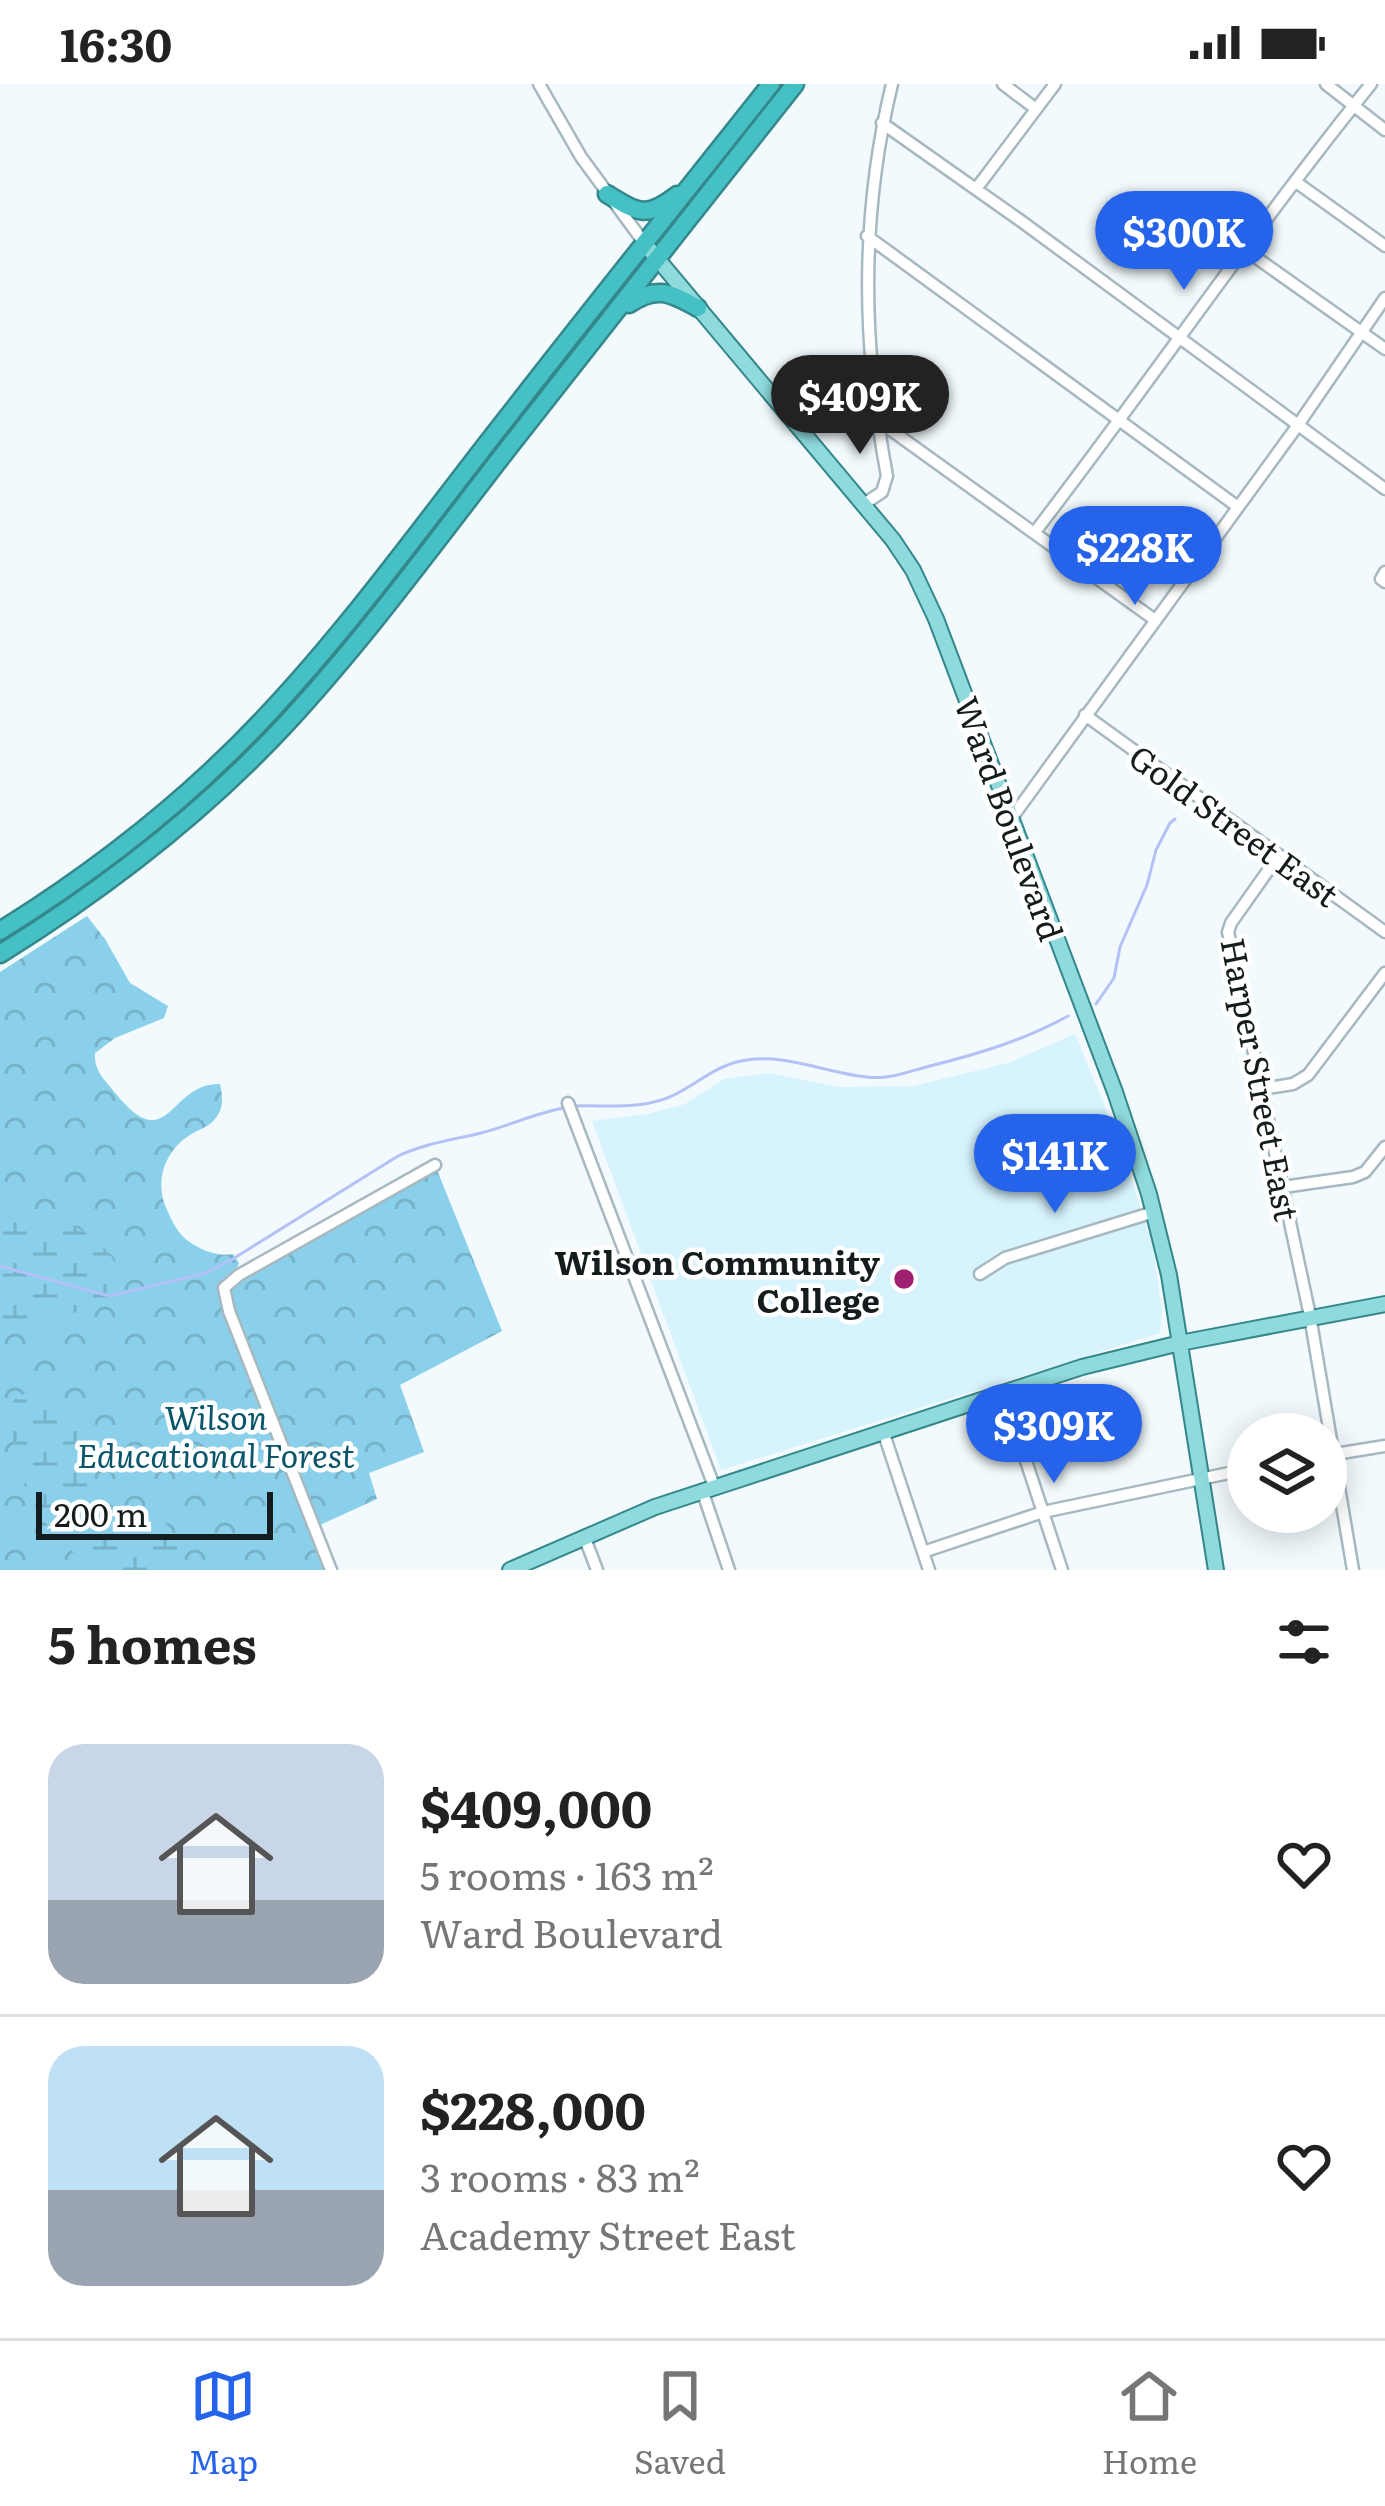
<!DOCTYPE html>
<html lang="en">
<head>
<meta charset="utf-8">
<style>
  body { margin:0; font-family:Literata,serif; background:#f6f6f6; color:#222; height:100vh; display:flex; flex-direction:column; font-size:45px; white-space:nowrap }
  * { box-sizing:border-box; margin:0 }
  p { font-size:39px; color:#767676 }
  .icon { flex:none; width:66px; height:66px; fill:none; stroke:currentColor; stroke-width:2; stroke-linecap:round; stroke-linejoin:round }
  .map { position:relative; height:1486px; overflow:hidden }
  .sheet { display:flex; flex-direction:column; background:#fff; flex:1 }
  .sheet>* { flex:none }
  .tools { position:absolute; left:1227px; top:1329px; display:grid; gap:24px }
  .tools a { display:grid; place-items:center; width:120px; height:120px; border-radius:50%; background:#fff; box-shadow:0 6px 30px #0003; font-size:60px }
  .scale { position:absolute; left:36px; bottom:30px; width:237px; box-sizing:border-box; padding-left:12px; border:6px solid #141c1e; border-top:0; font-size:33px; line-height:42px; white-space:nowrap; color:#141c1e; -webkit-text-stroke:9px #fff; paint-order:stroke }
  .price { position:absolute; translate:-50% -102px; padding:0 27px; border-radius:42px; background:#2563eb; color:#fff; font-size:39px; line-height:78px; filter:drop-shadow(0 3px 6px #0008) }
  .price::after { content:''; position:absolute; left:50%; top:72px; width:36px; height:27px; margin-left:-18px; background:inherit; clip-path:polygon(0 0,100% 0,50% 100%) }
  .price.selected { background:#222; color:#fff }
  ul { padding:0; list-style:none }
  li { display:flex; align-items:center; gap:36px; height:300px; padding:0 48px }
  li+li { border-top:3px solid #e0e0e0 }
  li span { display:grid; place-items:center; flex:none; width:336px; height:240px; border-radius:36px; color:#555 }
  li>.icon { margin-inline-start:auto }
  span .icon { width:144px; height:144px; fill:#fffc; stroke-width:1 }
  li b { font-size:51px }
  h2 { display:flex; justify-content:space-between; align-items:center; height:144px; padding:0 48px; font-size:51px }
  .status { display:flex; justify-content:space-between; align-items:center; height:84px; padding:0 60px; background:#fff; direction:ltr }
  .status svg { height:33px; fill:currentColor }
  .tab-bar { display:flex; justify-content:space-around; align-items:center; height:168px; border-top:3px solid #e0e0e0; background:#fff; font-size:33px; color:#767676 }
  .tab-bar a { display:grid; justify-items:center; gap:6px }
  .tab-bar .selected { color:#2563eb }
  .map>svg:first-child { display:block }
</style>
</head>
<body>
<div class="status"><b>16:30</b><svg viewBox="0 0 49 12"><path d="M0 12V9h3v3zM5 12V6h3v6zM10 12V3h3v9zM15 12V0h3v12zM26 1h20v11H26zM47 4h2v5h-2z"/></svg></div>
<div class="map">
<svg width="1385" height="1486" viewBox="0 0 1385 1486">
  <defs>
    <pattern id="forest-crowns" width="20" height="18" patternUnits="userSpaceOnUse" patternTransform="scale(3)"><rect width="20" height="18" fill="#8ad0ea"/><path d="M2 6a3 3 0 1 1 6 0M12 15a3 3 0 1 1 6 0" fill="none" stroke="#76b2c8"/></pattern>
    <pattern id="wetland-marsh" width="20" height="14" patternUnits="userSpaceOnUse" patternTransform="scale(3)"><rect width="20" height="14" fill="#8ad0ea"/><path d="M1 5h8M5 5V1M11 12h8M15 12V8" fill="none" stroke="#76b2c8"/></pattern>
  </defs>
  <rect width="100%" height="100%" fill="#f2fafd"/>
  <path fill="#d6f3fe" d="M1075,950L1121,1062L1153,1163L1162,1227L1160,1249L721,1386L592,1037L648,1030L685,1020L724,995L768,989L838,1003L913,1002L1008,979Z"/>
  <path fill="url(#forest-crowns)" d="M87,832L105,855L130,899L168,922L164,934L115,954L95,969C94,988 105,996 116,1010C169,1075 169,998 220,1000C223,1014 224,1025 214,1036C209,1043 197,1046 190,1051C164,1067 154,1099 167,1126C172,1137 178,1150 188,1157C201,1166 217,1173 233,1170L239,1179L236,1187L435,1081L502,1247L400,1301L424,1368L369,1389L377,1415L309,1446L324,1486H0V888Z"/>
  <path fill="url(#wetland-marsh)" d="M45,1133C75,1137 116,1162 120,1195C119,1197 110,1211 109,1213C84,1235 32,1233 0,1243V1141Z
    M27,1309L42,1312L80,1339L87,1379L105,1418L129,1429L164,1437L178,1456L181,1486H92L51,1447L25,1406L22,1387L9,1348L11,1319L18,1312Z"/>
  <g fill="none" stroke-linecap="round" stroke-linejoin="round">
    <path stroke="#b3c1f6" stroke-width="3" d="M1096,920L1114,894L1120,863L1147,801L1156,766L1170,739L1175,735
      M576,1022C609,1021 646,1026 676,1010C698,999 716,982 741,977C784,968 825,989 867,993C889,996 910,987 930,982C978,970 1025,956 1068,932
      M0,1182L109,1212L203,1190L231,1176L398,1072C426,1059 452,1056 481,1049C509,1042 535,1029 564,1024"/>
    <g stroke="#a6b9c0" stroke-width="15">
      <path id="minor" d="M539,0L581,73L645,160
        M1003,0L1036,25
        M1326,0L1385,46
        M882,39L1021,137L1385,405
        M1296,98L1385,162
        M976,105L1055,0
        M867,152L1238,423
        M1244,165L1385,265
        M877,336L1155,536
        M864,420L882,408L887,392C862,260 860,132 892,0
        M1035,448C1149,300 1254,145 1371,0
        M1385,488L1381,495L1385,498
        M1085,631L1385,848
        M1011,735L1298,341L1385,214
        M1279,771L1231,839L1228,848L1310,1232L1353,1486
        M1262,1005L1293,1000L1308,991L1385,889
        M568,1019L714,1402
        M1283,1103L1353,1093L1365,1088L1385,1063
        M980,1190L1005,1174L1154,1128
        M1003,1307L1062,1486
        M883,1347L929,1486
        M1329,1371L1385,1362
        M702,1406L729,1486
        M584,1452L597,1486
        M923,1468L1043,1428L1248,1385
        M331,1486L229,1227L224,1204L239,1191L435,1081"/>
    </g>
    <g stroke="#34878b" stroke-width="18">
      <path id="major" d="M645,160L893,456L913,486L936,535L1115,1008L1149,1110L1169,1191L1216,1486
        M510,1486L655,1423L1082,1283L1180,1259L1385,1220"/>
    </g>
    <g stroke="#34878b" stroke-width="21">
      <path id="highway" d="M607,110C638,129 646,135 677,111
        M629,220C657,201 671,209 698,224
        M0,847C98,786 191,713 269,629C356,536 431,430 510,330C596,219 684,110 771,0
        M0,870C103,806 201,731 284,642C366,554 438,454 513,358C606,239 701,119 795,0"/>
    </g>
    <use href="#minor" stroke="#fff" stroke-width="10"/>
    <use href="#major" stroke="#8fdadc" stroke-width="14"/>
    <use href="#highway" stroke="#45c1c5" stroke-width="16"/>
  </g>
  <circle fill="#a01f70" stroke="#fff" stroke-width="4.5" cx="904" cy="1195" r="12"/>
  <g text-anchor="middle" dominant-baseline="central" stroke-width="9" stroke-linejoin="round" paint-order="stroke">
    <g font-size="33" fill="#141c1e" stroke="#fff">
      <text transform="translate(1011 734) rotate(70)">Ward Boulevard</text>
      <text transform="translate(1235 740) rotate(36)">Gold Street East</text>
      <text transform="translate(1262 995) rotate(79)">Harper Street East</text>
    </g>
    <g font-size="33" font-weight="bold" fill="#141c1e" stroke="#fff" text-anchor="end">
      <text x="880" y="1176">Wilson Community<tspan x="880" dy="38">College</tspan></text>
    </g>
    <g font-size="33" font-style="italic" fill="#09566b" stroke="#fff">
      <text x="216" y="1331">Wilson<tspan x="216" dy="38">Educational Forest</tspan></text>
    </g>
  </g>
</svg>
<div class="tools">
<a><svg class="icon" aria-label="layers" viewBox="0 0 24 24"><path d="M12 4l9 5-9 5-9-5zM3 14l9 5 9-5"/></svg></a>
</div>
<div class="scale">200 m</div>
<b class="price" style="left:1184px;top:209px">$300K</b>
<b class="price selected" style="left:860px;top:373px">$409K</b>
<b class="price" style="left:1135px;top:524px">$228K</b>
<b class="price" style="left:1055px;top:1132px">$141K</b>
<b class="price" style="left:1054px;top:1402px">$309K</b>
</div>
<section class="sheet">
<h2>5 homes<svg class="icon" aria-label="filters" viewBox="0 0 24 24"><path d="M4 7h16M4 17h16"/><circle cx="9" cy="7" r="2"/><circle cx="15" cy="17" r="2"/></svg></h2>
<ul>
<li><span style="background:linear-gradient(#c9d6e8 65%,#9aa5b1 0)"><svg class="icon" aria-label="home" viewBox="0 0 24 24"><path d="M3 11l9-7 9 7M6 9v11h12V9"/></svg></span><div><b>$409,000</b><p>5 rooms · 163 m²</p><p>Ward Boulevard</p></div><svg class="icon" aria-label="heart" viewBox="0 0 24 24"><path d="M12 20l-8-8c-3-5 5-10 8-4 3-6 11-1 8 4z"/></svg></li>
<li><span style="background:linear-gradient(#bfe0f5 60%,#9aa5b1 0)"><svg class="icon" aria-label="home" viewBox="0 0 24 24"><path d="M3 11l9-7 9 7M6 9v11h12V9"/></svg></span><div><b>$228,000</b><p>3 rooms · 83 m²</p><p>Academy Street East</p></div><svg class="icon" aria-label="heart" viewBox="0 0 24 24"><path d="M12 20l-8-8c-3-5 5-10 8-4 3-6 11-1 8 4z"/></svg></li>
</ul>
</section>
<nav class="tab-bar">
<a class="selected"><svg class="icon" aria-label="map" viewBox="0 0 24 24"><path d="M3 6l6-2 6 2 6-2v14l-6 2-6-2-6 2zM9 4v14M15 6v14"/></svg>Map</a>
<a><svg class="icon" aria-label="saved" viewBox="0 0 24 24"><path d="M7 4h10v16l-5-4-5 4z"/></svg>Saved</a>
<a><svg class="icon" aria-label="home" viewBox="0 0 24 24"><path d="M3 11l9-7 9 7M6 9v11h12V9"/></svg>Home</a>
</nav>
</body>
</html>
